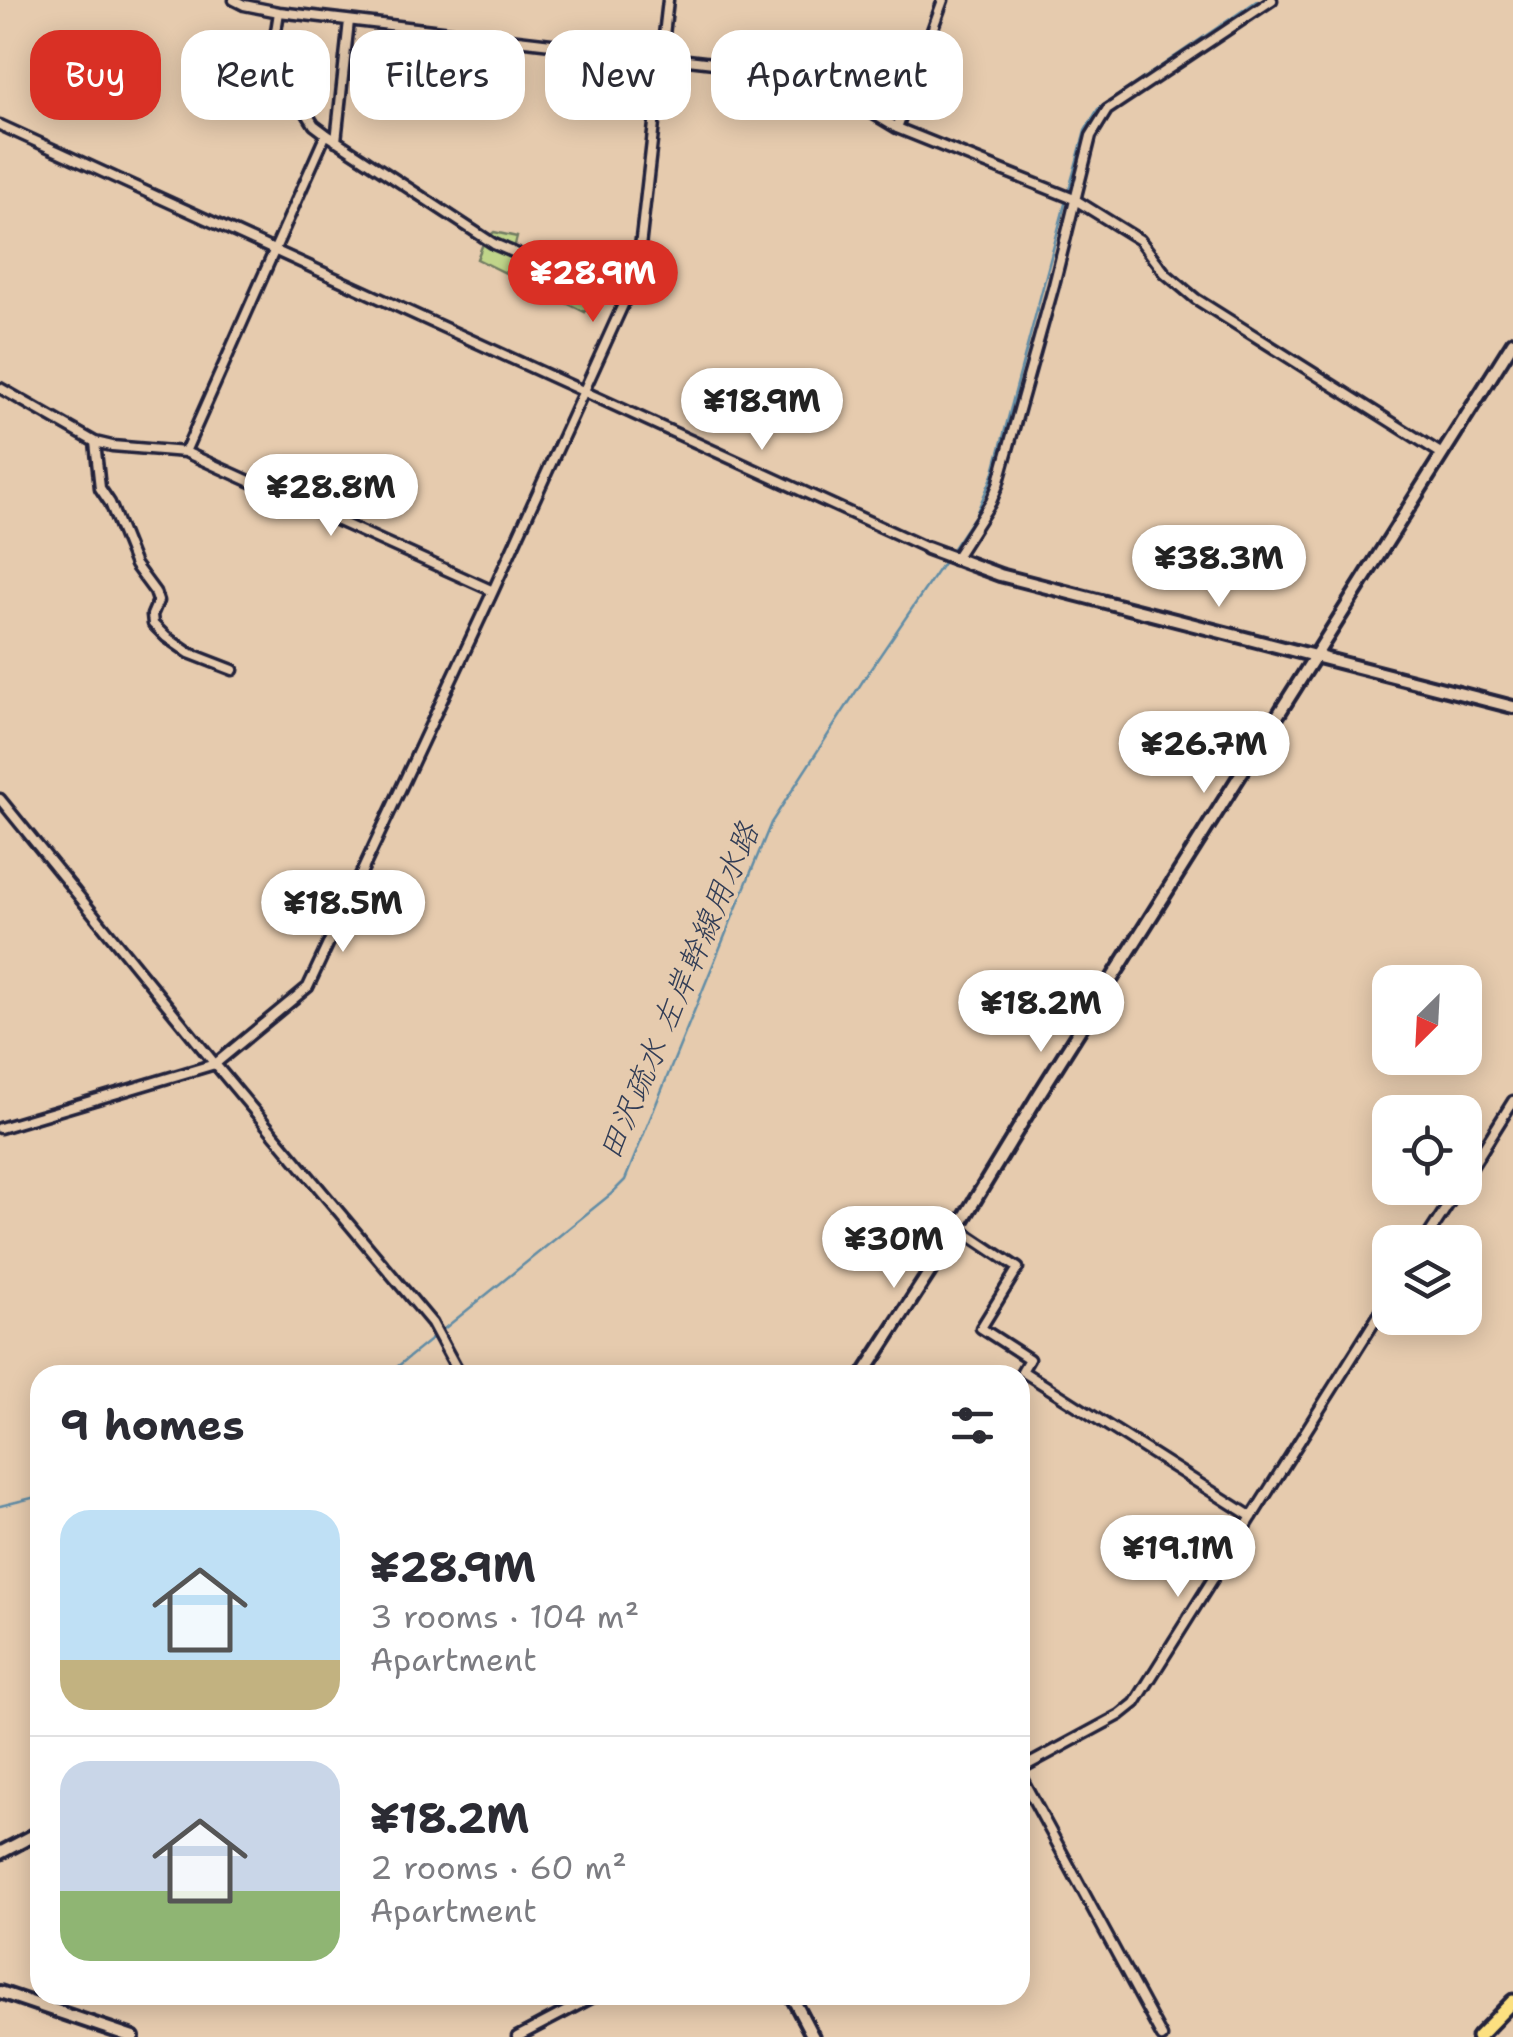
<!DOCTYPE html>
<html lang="en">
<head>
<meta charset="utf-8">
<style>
  body { margin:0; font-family:"Shantell Sans","Klee One",sans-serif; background:#f7f7f7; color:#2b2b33; height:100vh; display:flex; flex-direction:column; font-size:38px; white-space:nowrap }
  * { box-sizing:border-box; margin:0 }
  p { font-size:32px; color:#7c7c81 }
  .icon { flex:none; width:55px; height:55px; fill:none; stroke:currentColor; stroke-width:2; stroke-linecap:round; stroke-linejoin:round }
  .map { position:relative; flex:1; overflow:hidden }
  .sheet { position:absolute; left:30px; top:1365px; width:1000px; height:640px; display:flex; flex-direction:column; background:#fff; border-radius:30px; box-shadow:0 5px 25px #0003 }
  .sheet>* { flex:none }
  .hud { position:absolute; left:30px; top:30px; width:1000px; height:90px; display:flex; gap:20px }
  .needle { width:65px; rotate:204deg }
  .controls { position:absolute; left:1372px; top:965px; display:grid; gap:20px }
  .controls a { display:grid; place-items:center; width:110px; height:110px; border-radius:20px; background:#fff; box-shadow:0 5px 25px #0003; font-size:50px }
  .price { position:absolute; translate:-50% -85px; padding:0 22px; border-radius:35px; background:#fff; color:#222; font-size:32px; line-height:65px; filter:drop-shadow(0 2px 5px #0008) }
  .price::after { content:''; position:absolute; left:50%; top:60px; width:30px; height:22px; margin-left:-15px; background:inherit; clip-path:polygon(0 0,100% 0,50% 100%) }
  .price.selected { background:#d93025; color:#fff }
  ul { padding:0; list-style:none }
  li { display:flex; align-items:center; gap:30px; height:250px; padding:0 30px }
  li+li { border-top:2px solid #e1e1e2 }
  li span { display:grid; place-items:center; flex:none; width:280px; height:200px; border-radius:30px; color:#555 }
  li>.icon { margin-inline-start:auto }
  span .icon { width:120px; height:120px; fill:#fffc; stroke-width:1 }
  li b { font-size:42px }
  h2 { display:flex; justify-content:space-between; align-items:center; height:120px; padding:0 30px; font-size:42px }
  .tag { padding:0 35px; border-radius:30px; background:#fff; box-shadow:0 5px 25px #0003; font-size:35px; line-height:90px }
  .tag.selected { background:#d93025; color:#fff }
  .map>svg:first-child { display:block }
</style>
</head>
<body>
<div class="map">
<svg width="1513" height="2037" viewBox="0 0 1513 2037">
  <rect width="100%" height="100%" fill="#e6cbae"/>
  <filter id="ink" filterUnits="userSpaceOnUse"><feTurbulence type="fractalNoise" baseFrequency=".01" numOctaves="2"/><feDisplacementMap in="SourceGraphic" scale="20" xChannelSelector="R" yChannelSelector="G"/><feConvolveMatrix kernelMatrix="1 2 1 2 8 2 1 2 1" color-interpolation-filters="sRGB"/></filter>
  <g filter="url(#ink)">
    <path fill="#c0d58a" stroke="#717c62" stroke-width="2.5" d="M494,232L517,237L514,249C544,262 576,258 604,275L585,312L477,259L484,241Z"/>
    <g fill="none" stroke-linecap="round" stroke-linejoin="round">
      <path stroke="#628da6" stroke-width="2.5" d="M1068,193L1085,131L1098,109L1258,0
        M951,551L976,514L993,475L1066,200
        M387,1375L611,1194L625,1180L771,823L868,673L943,563
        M0,1506L40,1496"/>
      <g stroke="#22223b" stroke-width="15">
        <path id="street" d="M234,0L244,5L279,12L807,74L897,128L1074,199L1140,240L1165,273L1196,299L1442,454
          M279,12L272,57L314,125L326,134L494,244L532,260L637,274
          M0,125L927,548
          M897,128L943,0
          M336,141L349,21
          M0,388L95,442L112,446L185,452L493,591
          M95,442L100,488L110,503L135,565L155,592L158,601L152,615L153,624L166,637L189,653L233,670
          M185,452L326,134
          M954,560L991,502L998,485L1054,285L1091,136L1107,110L1272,0
          M0,799L215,1064L432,1323L460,1375
          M0,1128L215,1064L308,987L493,591L637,274L668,0
          M1465,1178L1513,1101
          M958,1228L1018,1268L981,1328L1029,1359L1022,1371L1252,1517
          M1424,1242L1459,1188
          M1020,1769L1120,1715L1135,1703L1390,1297
          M1020,1775L1162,2037
          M517,2037L597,1995"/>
      </g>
      <g stroke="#22223b" stroke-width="18">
        <path id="secondary" d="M927,548L1000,575L1513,707
          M863,1375L958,1228L1038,1096L1513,342
          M0,1853L40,1832
          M0,1992L133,2037
          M791,1995L813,2037"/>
      </g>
      <g stroke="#22223b" stroke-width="19">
        <path id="primary" d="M1478,2037L1513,2001"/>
      </g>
      <use href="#street" stroke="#e6cbae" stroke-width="8"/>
      <use href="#secondary" stroke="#e6cbae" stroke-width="10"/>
      <use href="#primary" stroke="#fce080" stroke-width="11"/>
    </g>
  </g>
  <g text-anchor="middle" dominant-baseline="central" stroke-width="8" stroke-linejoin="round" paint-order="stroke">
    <g font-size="32" font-style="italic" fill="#323d56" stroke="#e6cbae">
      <text transform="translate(678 991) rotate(-67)">田沢疏水 左岸幹線用水路</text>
    </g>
  </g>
</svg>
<div class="controls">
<a><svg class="needle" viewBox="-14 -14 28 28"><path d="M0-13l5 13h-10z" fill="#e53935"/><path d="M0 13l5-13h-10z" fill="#7c7c81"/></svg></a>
<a><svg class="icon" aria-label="locate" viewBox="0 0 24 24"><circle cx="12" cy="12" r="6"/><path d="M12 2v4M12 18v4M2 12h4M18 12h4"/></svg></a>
<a><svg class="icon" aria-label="layers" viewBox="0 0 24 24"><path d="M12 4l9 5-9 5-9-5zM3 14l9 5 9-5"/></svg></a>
</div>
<b class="price selected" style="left:593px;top:325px">¥28.9M</b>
<b class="price" style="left:762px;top:453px">¥18.9M</b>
<b class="price" style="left:331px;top:539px">¥28.8M</b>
<b class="price" style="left:1219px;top:610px">¥38.3M</b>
<b class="price" style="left:1204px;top:796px">¥26.7M</b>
<b class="price" style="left:343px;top:955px">¥18.5M</b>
<b class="price" style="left:1041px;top:1055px">¥18.2M</b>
<b class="price" style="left:894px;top:1291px">¥30M</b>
<b class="price" style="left:1178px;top:1600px">¥19.1M</b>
<div class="hud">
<a class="tag selected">Buy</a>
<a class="tag">Rent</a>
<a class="tag">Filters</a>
<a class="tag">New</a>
<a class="tag">Apartment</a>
</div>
<section class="sheet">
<h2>9 homes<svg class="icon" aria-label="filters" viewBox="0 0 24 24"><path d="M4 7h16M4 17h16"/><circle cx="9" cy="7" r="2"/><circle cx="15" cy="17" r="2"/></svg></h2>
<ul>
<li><span style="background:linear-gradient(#bfe0f5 75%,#c2b280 0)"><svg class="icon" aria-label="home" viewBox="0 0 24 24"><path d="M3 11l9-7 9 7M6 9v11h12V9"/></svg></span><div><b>¥28.9M</b><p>3 rooms · 104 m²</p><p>Apartment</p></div></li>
<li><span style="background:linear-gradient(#c9d6e8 65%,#8fb573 0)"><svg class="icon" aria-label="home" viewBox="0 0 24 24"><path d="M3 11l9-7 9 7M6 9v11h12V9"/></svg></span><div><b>¥18.2M</b><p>2 rooms · 60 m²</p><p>Apartment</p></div></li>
</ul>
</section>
</div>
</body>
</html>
